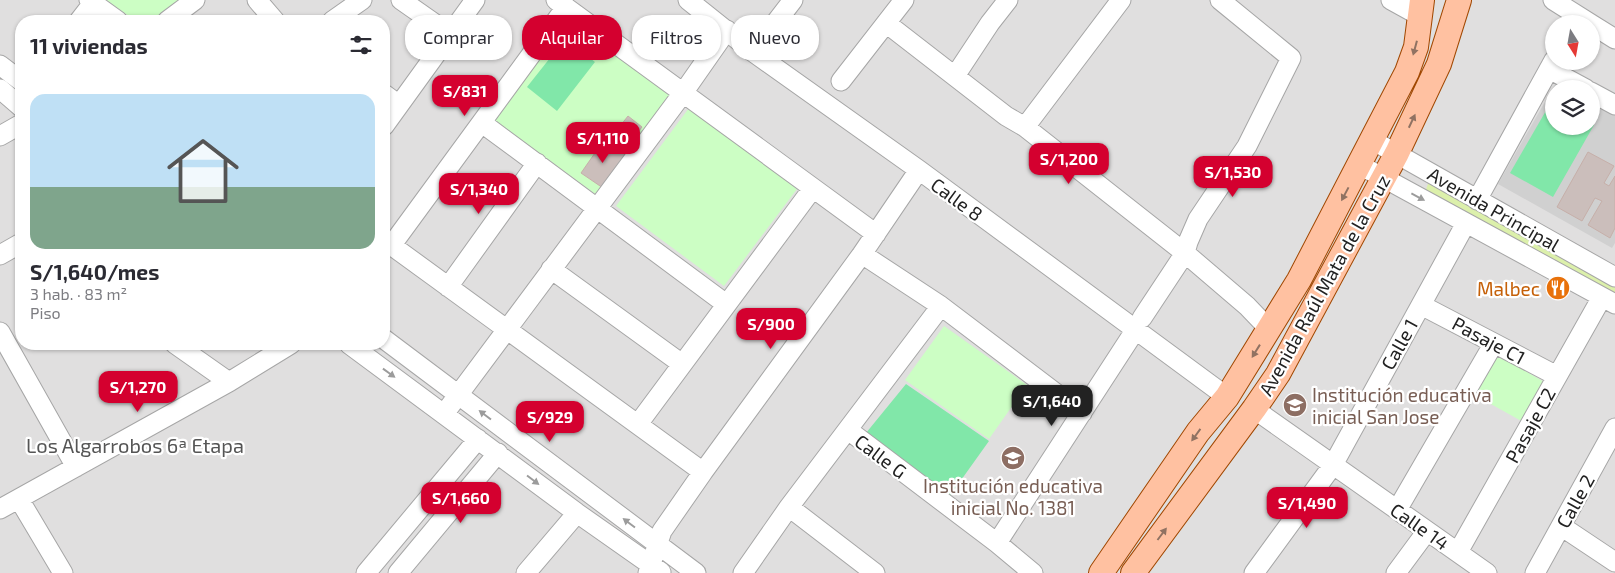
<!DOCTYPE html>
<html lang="es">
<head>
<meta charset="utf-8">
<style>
  body { margin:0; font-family:"Exo 2",sans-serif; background:#f2f2f3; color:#2b2b33; height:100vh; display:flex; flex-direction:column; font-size:19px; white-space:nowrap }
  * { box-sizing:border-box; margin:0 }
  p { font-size:16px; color:#7c7c81 }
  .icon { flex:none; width:28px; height:28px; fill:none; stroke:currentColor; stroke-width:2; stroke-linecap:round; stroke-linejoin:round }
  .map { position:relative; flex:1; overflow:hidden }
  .panel { position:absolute; left:15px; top:15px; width:375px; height:335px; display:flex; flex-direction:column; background:#fff; border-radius:20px; box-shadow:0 1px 4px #0004 }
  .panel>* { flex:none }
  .hud { position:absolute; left:405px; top:15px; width:475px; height:45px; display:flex; gap:10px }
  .needle { width:32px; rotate:169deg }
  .tools { position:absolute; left:1545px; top:15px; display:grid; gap:10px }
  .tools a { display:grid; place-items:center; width:55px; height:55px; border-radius:50%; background:#fff; box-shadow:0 1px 4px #0004; font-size:25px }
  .price { position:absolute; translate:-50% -42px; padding:0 11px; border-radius:10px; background:#d4002f; color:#fff; font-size:16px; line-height:32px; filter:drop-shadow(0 1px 2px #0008) }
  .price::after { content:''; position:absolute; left:50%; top:30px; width:15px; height:11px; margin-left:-8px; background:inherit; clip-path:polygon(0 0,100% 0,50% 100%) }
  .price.active { background:#222; color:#fff }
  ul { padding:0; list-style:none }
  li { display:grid; align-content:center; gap:10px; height:265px; padding:0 15px }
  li+li { border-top:1px solid #e1e1e2 }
  li span { display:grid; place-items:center; height:155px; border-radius:15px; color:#555 }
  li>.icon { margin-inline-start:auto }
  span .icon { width:90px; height:90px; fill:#fffc; stroke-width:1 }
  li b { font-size:21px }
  h2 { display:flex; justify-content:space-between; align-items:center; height:60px; padding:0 15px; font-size:21px }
  .pill { padding:0 18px; border-radius:20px; background:#fff; box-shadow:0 1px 4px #0004; font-size:18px; line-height:45px }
  .pill.active { background:#d4002f; color:#fff }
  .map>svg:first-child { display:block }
</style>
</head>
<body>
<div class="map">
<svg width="1615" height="573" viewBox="0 0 1615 573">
  <rect width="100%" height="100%" fill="#f3ede8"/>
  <path fill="#e0dfdf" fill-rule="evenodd" d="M0,0H1615V573H0ZM21,21H384V344H21ZM1554,24H1591V61H1554ZM1554,89H1591V126H1554Z"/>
  <path fill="#d0d0d0" d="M1558,79L1576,89H1554V126H1591V98L1615,111V243L1612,248L1498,184Z"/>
  <path fill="#dcf0ab" d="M1431,183L1615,283V298L1425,192L1428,184Z"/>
  <path fill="#ccfec4" d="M106,0H182L153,21H136Z
    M568,18L674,95L598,196L494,120Z
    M689,108L797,189L724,286L616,206Z
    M944,326L1027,385L989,439L905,380Z
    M1496,354L1546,383L1525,423L1471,393Z"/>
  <path fill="#81e7a9" d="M565,39L595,62L557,111L527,87Z
    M1551,102L1554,103V126H1591V124L1594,125L1553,197L1510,173Z
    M906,384L989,441L949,497L866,433Z"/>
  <path fill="#cbbebb" stroke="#c6afa9" d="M628,116L642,127L624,150L610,139Z
    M604,140L626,155L603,188L581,173Z
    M1588,152L1614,166L1604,183L1609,186L1615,176V228L1610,238L1588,225L1602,201L1595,198L1582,221L1557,207Z"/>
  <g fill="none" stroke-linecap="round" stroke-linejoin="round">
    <g stroke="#a6a6a6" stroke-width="21">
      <path id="minor" d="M89,0L118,21
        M257,0L275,21
        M401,0L451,35
        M556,0L876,234
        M688,0L753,52L919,170L1227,397
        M1391,0L1420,16
        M1553,0L1591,24
        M79,21L93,3
        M167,21L195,0
        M332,21L362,0
        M886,23L1006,116L1025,127L1185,253L1247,306L1269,329
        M1591,24L1615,39
        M753,52L793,0
        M0,65L21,81
        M1549,69L1586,89
        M955,76L990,23L1008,0
        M841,81L904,0
        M0,89L21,107
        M1591,92L1615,105
        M384,94L399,105
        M482,123L726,304
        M384,126L475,0
        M1025,127L1121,0
        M0,136L21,124
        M1372,140L1615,277
        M1359,167L1371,171L1615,304
        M1477,200L1554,60
        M384,240L703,472
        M391,246L566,7
        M862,254L941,306L1082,413
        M0,255L21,243
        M551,269L682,364
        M448,287L537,163
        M1421,305L1557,376
        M1142,318L1185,253L1188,242L1198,219L1247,146L1291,58L1220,0
        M0,332L76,467
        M384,339L696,573
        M175,344L229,382
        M349,344L577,513L661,572
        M1254,409L1487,573
        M444,414L683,93L727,30
        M638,424L813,188
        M848,430L997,543L1033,573
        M19,499L63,573
        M789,507L875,573
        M0,509L229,382L291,344
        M1397,510L1494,343
        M1561,526L1615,562
        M997,543L1136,329
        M1458,552L1602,297
        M366,573L478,439
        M398,573L498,453
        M526,573L577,513
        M648,573L662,531L703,472L862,254L919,170
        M743,573L789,507L941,306
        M1254,573L1333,465L1466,223
        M1396,573L1427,531
        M1535,573L1615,428"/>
    </g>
    <g stroke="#a04700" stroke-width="26">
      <path id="major" d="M1101,573L1198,432L1227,397L1299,280L1407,72L1416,47L1422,0
        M1133,573L1254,409L1278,374L1397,153L1439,64L1459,0"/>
    </g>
    <use href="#minor" stroke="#fff" stroke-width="19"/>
    <use href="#major" stroke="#ffc1a1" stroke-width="24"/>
  </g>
  <defs><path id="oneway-solid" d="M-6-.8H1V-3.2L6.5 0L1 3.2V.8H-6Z" transform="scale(1.25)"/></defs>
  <g fill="#907262">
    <use href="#oneway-solid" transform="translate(1415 48) rotate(105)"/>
    <use href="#oneway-solid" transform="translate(1412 121) rotate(-65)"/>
    <use href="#oneway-solid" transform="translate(1345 194) rotate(118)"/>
    <use href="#oneway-solid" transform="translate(1256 351) rotate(122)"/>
    <use href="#oneway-solid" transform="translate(1196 435) rotate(126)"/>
    <use href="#oneway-solid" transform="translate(1162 534) rotate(-53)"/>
  </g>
  <g fill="#9c9c9c">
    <use href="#oneway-solid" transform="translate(1418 197) rotate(28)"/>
    <use href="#oneway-solid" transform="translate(389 373) rotate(36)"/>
    <use href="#oneway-solid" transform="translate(485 415) rotate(-143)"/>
    <use href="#oneway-solid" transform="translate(533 480) rotate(37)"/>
    <use href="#oneway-solid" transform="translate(629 523) rotate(-143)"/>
  </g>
  <defs>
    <g id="restaurant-disc" transform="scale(1.25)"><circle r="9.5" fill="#e8710a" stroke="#fff"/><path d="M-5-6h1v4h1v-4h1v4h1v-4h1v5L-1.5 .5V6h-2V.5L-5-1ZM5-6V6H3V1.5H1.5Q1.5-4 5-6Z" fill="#fff"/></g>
    <g id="school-disc" transform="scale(1.25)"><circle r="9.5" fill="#8d6e63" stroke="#fff"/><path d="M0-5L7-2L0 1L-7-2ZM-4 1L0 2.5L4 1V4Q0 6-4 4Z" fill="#fff"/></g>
  </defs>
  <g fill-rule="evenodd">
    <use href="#restaurant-disc" x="1558" y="288"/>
    <use href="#school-disc" x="1295" y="405"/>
    <use href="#school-disc" x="1013" y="458"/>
  </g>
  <g text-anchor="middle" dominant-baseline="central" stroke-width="4.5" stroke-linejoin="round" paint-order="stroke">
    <g font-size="19" fill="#222" stroke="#fff">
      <text transform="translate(957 199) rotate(36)">Calle 8</text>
      <text transform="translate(1494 209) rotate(30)">Avenida Principal</text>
      <text transform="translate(1324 285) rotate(-61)">Avenida Raúl Mata de la Cruz</text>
      <text transform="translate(1489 340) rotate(28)">Pasaje C1</text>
      <text transform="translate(1399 344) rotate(-61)">Calle 1</text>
      <text transform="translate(1530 425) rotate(-61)">Pasaje C2</text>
      <text transform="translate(881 456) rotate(37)">Calle G</text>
      <text transform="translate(1575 501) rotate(-61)">Calle 2</text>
      <text transform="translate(1420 526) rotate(35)">Calle 14</text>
    </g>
    <g font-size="19" fill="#c56008" stroke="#fff" text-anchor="end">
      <text x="1540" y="288">Malbec</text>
    </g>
    <g font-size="19" fill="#785e54" stroke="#fff" text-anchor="start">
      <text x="1312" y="394">Institución educativa<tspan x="1312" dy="22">inicial San Jose</tspan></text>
      <text x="1013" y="485" text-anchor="middle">Institución educativa<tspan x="1013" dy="22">inicial No. 1381</tspan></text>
    </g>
    <g font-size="20" fill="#555" stroke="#fff">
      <text x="135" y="445">Los Algarrobos 6ª Etapa</text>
    </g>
  </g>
</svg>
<div class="tools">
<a><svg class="needle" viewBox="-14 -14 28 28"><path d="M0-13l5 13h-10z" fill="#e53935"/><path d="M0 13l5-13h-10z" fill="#7c7c81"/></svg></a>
<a><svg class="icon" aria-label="layers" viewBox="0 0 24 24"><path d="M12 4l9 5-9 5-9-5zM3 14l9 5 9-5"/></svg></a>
</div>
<b class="price" style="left:465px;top:117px">S/831</b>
<b class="price" style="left:603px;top:164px">S/1,110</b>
<b class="price" style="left:1069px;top:185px">S/1,200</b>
<b class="price" style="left:1233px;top:198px">S/1,530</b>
<b class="price" style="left:479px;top:215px">S/1,340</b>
<b class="price" style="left:771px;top:350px">S/900</b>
<b class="price" style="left:138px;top:413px">S/1,270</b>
<b class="price active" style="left:1052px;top:427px">S/1,640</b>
<b class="price" style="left:550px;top:443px">S/929</b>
<b class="price" style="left:461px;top:524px">S/1,660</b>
<b class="price" style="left:1307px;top:529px">S/1,490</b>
<div class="hud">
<a class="pill">Comprar</a>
<a class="pill active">Alquilar</a>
<a class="pill">Filtros</a>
<a class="pill">Nuevo</a>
</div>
<section class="panel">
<h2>11 viviendas<svg class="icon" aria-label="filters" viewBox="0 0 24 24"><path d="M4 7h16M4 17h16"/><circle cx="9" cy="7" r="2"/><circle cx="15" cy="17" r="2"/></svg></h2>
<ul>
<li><span style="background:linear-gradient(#bfe0f5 60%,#7fa58c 0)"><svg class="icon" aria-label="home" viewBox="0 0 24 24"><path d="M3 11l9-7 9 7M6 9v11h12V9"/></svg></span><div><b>S/1,640/mes</b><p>3 hab. · 83 m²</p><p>Piso</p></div></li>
</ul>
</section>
</div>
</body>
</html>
